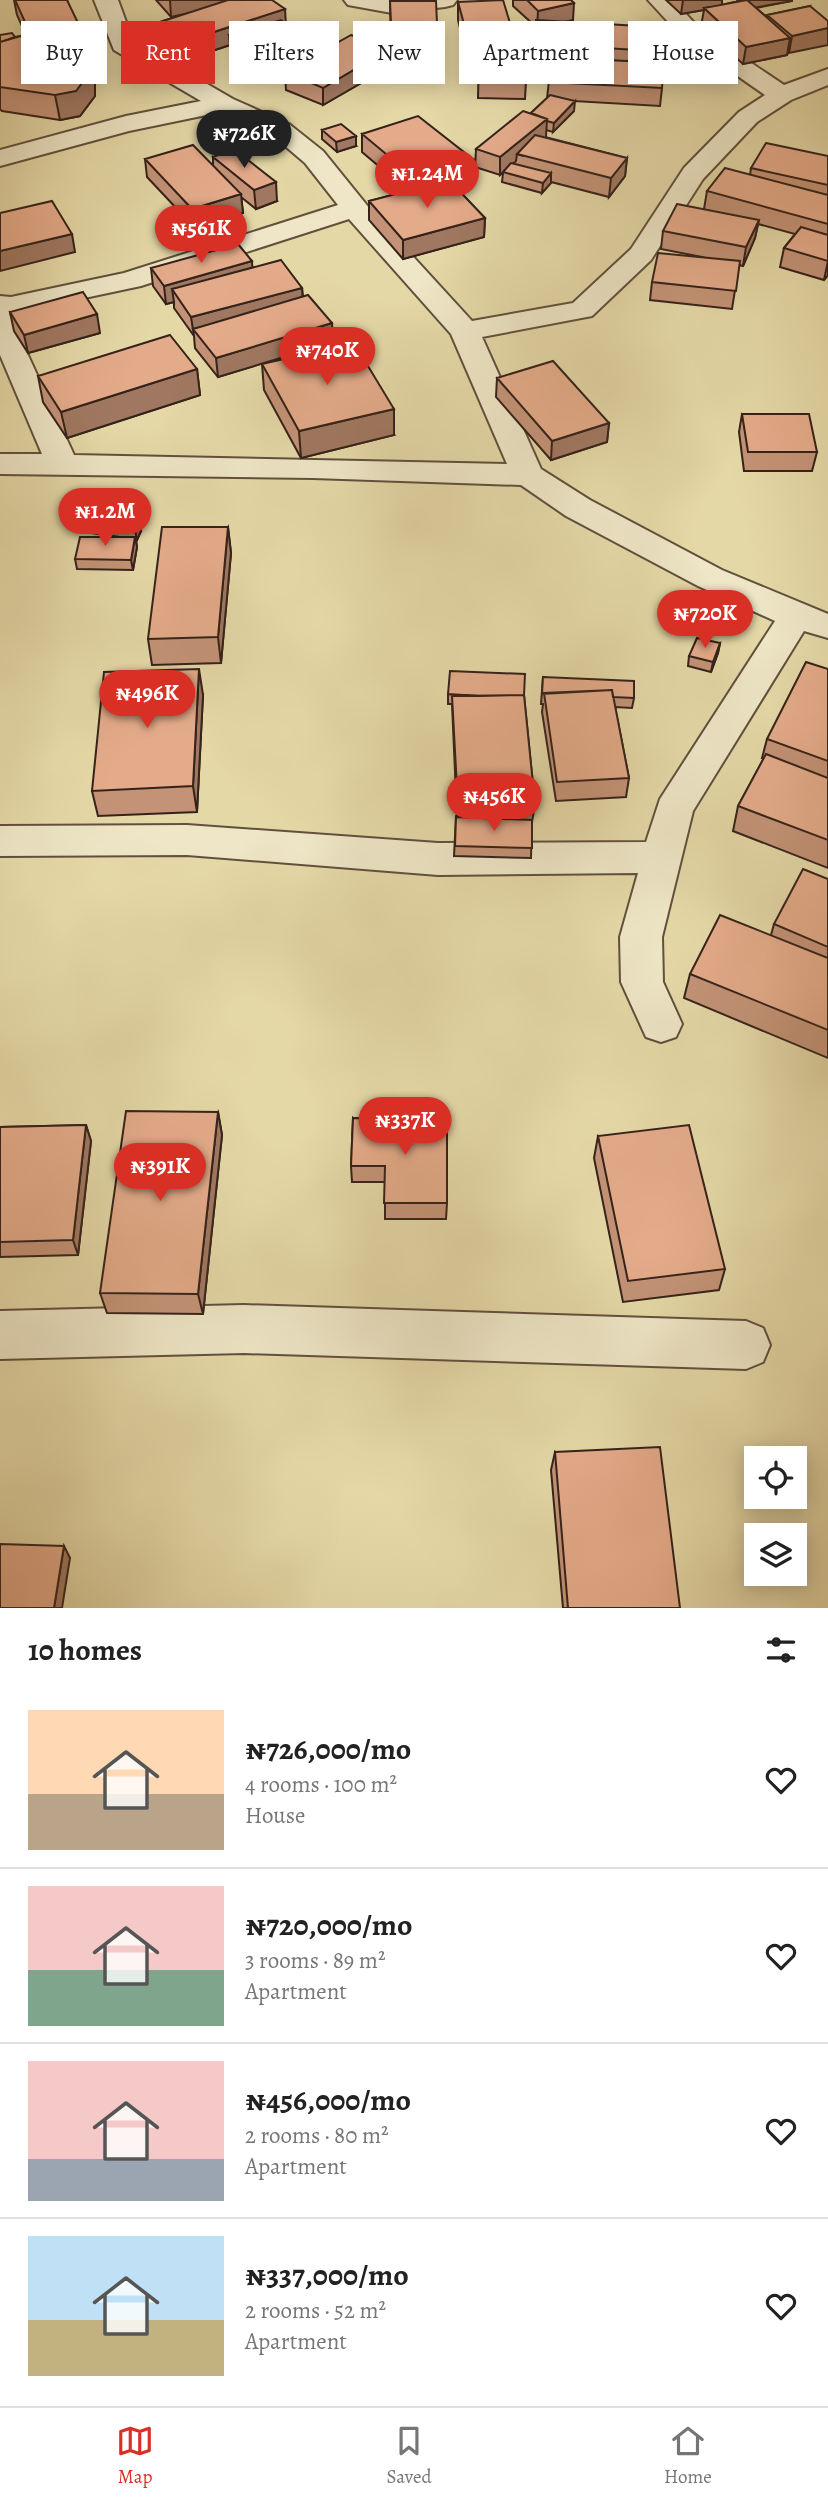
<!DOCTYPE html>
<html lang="en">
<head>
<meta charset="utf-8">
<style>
  body { margin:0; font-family:Alegreya,serif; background:#f6f6f6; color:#222; height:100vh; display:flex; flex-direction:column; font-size:26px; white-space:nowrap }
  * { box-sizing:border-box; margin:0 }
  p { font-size:23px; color:#767676 }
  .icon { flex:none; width:38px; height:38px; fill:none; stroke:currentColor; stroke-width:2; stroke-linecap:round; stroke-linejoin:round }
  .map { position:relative; height:1608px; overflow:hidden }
  .drawer { display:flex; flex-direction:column; background:#fff; flex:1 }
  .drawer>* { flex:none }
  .hud { position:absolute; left:21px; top:21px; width:788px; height:63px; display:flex; gap:14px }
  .fabs { position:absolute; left:744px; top:1446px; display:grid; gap:14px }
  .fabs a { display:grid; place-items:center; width:63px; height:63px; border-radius:0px; background:#fff; box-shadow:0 4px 18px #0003; font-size:35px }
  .price { position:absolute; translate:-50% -60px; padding:0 16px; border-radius:24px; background:#d93025; color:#fff; font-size:23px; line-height:46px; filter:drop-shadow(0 2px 4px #0008) }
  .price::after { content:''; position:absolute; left:50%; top:42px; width:21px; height:16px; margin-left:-10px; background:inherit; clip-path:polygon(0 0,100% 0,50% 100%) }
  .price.current { background:#222; color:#fff }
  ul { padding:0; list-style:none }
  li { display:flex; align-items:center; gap:21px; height:175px; padding:0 28px }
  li+li { border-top:2px solid #e0e0e0 }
  li span { display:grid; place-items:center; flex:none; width:196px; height:140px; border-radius:0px; color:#555 }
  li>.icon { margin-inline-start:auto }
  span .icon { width:84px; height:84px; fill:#fffc; stroke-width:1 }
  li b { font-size:30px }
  h2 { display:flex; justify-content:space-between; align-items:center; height:84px; padding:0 28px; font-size:30px }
  .chip { padding:0 24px; border-radius:0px; background:#fff; box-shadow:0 4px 18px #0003; font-size:24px; line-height:63px }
  .chip.current { background:#d93025; color:#fff }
  .menu { display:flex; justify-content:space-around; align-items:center; height:98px; border-top:2px solid #e0e0e0; background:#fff; font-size:19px; color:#767676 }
  .menu a { display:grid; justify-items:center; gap:4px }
  .menu .current { color:#d93025 }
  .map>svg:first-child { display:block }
</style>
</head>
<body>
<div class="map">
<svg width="828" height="1608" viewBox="0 0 828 1608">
  <rect width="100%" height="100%" fill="#e5d8a7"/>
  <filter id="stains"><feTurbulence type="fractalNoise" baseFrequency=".00286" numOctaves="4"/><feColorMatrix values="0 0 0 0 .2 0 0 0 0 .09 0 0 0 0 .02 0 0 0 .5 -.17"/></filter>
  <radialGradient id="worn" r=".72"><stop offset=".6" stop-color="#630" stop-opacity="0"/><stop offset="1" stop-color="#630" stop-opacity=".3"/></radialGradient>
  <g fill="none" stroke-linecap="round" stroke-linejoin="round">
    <g stroke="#61503d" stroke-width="4">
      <path id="minor" d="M94,0H118L133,41L233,99L289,124L323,151L374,214L472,321L573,303L631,249L684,168L739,112L765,95L683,38L648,0H673L699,28L784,85L828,69V85L791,100L757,122L703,179L651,260L592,316L482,337L541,469L590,500L722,570L828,614V638L804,631L693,811L662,937L663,982L682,1024L676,1037L661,1042L646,1037L621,982L620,937L638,873L438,875L187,855L0,856V826L187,825L438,843L646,842L660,799L775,621L698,586L566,516L521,485L313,478L0,474V454H42L0,355V296L11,297L124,273L338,205L305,163L271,134L221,112L129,131L0,166V150L126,116L201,101L114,50ZM349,219L451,334L507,464L74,455L9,314L141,286Z
        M344,0H457L453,5L445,7L392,13L348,5Z
        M244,1305L746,1321L763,1328L770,1345L763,1362L746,1369L244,1353L0,1359V1311Z"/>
    </g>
    <use href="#minor" fill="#eee6c6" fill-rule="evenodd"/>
  </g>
  <path fill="#c49377" stroke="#35221a" stroke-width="2" d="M14,0H67L81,40L95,73V96L80,116L60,120L2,111L0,109V35L15,37L26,35L17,15Z
    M156,0H272L286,23L304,37L305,55L252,71L230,53V45L188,59L162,39L160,22L178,16L171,17Z
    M513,0H571L573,20L566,22L638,50L636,62L662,88L660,106L574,101V111L553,132L546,130L545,137L627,158L625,176L609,197L551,182L542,193L502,182L503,173L500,175L475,167L476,149L531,113L547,98L551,63L532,62L535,26L513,6Z
    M666,0H722V5L738,1L737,0H792V1L756,8L767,17V15L810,6L787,55L743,64L701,26L704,10L681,14Z
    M390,1L437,23V41H391Z
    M458,2L513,33L512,50L466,53L458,20Z
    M479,53L526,81L525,99L478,98Z
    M389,67L323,105L286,90L285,72Z
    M322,130L356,146L337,152L322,139Z
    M362,134L473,179L453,185L485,218L484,237L403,259L369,220V201L408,191L362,152Z
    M828,156V275L824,280L780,267L784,248L795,234L758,224L755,238L743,266L739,265L732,309L650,300L652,282L702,257L661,249L663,231L704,209L707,191L750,175L751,168Z
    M213,157L277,201L256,209L241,197L243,213L194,227L147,177L145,159L213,166Z
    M252,261V268L302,288L303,296L333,342L218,377L195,348L194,336L174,308V302L166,304L153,286L151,268Z
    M10,312L100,333L28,353L14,331Z
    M262,364L394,435L301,458L264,390Z
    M197,369L200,395L67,438L43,402L38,376Z
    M497,378L609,423L607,442L551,460L496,397Z
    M742,414L817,452L812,471H744L739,432Z
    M80,513L141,531L137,540L136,539L137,547L133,570L77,569L75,559L120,537L78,531L76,521Z
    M228,527L231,553L221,663L152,665L148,639Z
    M720,643L718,653L711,672L688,666L689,656Z
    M828,669V868L733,831L738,806L764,758H762L767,739Z
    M543,677L634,698L632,708L615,707L629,778L626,797L556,801L542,712L543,704H541Z
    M448,694L524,695L535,804L532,822L531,858L454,856L456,817L457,818L452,704H448Z
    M203,695L197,812L98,816L92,791Z
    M828,879V1058L684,998L690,974L771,935L774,924Z
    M218,1112L222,1135L203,1314L107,1313L100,1293Z
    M353,1118L447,1203L446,1219H385V1182H352L351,1166Z
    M86,1125L91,1141L78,1255L0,1257V1127Z
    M598,1136L725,1269L719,1290L623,1302L594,1158Z
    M555,1452L680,1608H563L551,1470Z"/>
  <path fill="#a07861" stroke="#35221a" stroke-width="2" d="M170,0H248L171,17Z
    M683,0H722V6L704,8V10L681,14Z
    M748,0H792V1L747,9Z
    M574,3L573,20L537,28L538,11Z
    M285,9L286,26L229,35L230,45L188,59L186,41Z
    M79,25L82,43L30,33Z
    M828,28V45L789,53L792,36Z
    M304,37L305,55L252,71L251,53Z
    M790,38L787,55L743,64L746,47Z
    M91,49L95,73V96L80,116L60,120L55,95Z
    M389,49V67L323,105V88Z
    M575,101L574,111L553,132L554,123Z
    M547,119L546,137L523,156L517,154L516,161L500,175V157Z
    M356,136V146L337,152L336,142Z
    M627,158L625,176L609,197L611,178Z
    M474,160L473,179L416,198V179Z
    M551,173V183L542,193L543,183Z
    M276,182L277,201L256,209L254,190Z
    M241,194L243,213L194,227L192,209Z
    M485,218L484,237L403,259V240Z
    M759,220L755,238L743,266L746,247Z
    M72,234L75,252L0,271V251Z
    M252,261L253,280L172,289L174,302L166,304L164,286Z
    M828,261V275L824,280Z
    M302,288L303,307L193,329L194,336L191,317Z
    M97,314L100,333L28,353L24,335Z
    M332,323L333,342L218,377L216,358Z
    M197,369L200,395L67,438L61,412Z
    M394,409V435L301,458L299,431Z
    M609,423L607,442L551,460L552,441Z
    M140,521L141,531L137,540L135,530Z
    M228,527L231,553L221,663L218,637Z
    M135,537L137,547L133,570L131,560Z
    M720,643L718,653L711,672L713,662Z
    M199,669L203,695L197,812L193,786Z
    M218,1112L222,1135L203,1314L198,1294Z
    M86,1125L91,1141L78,1255L73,1240Z
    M64,1546L70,1558L62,1608H54Z"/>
  <path fill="#e4ab8a" stroke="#35221a" stroke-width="2" d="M15,0H67L79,25L54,29L49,28L30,33Z
    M228,0H272L285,9L186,41L160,22Z
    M503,0L513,33L467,35L458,2Z
    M527,0H571L574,3L538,11Z
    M747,0L790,38L746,47L704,8Z
    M390,1H436L437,23L391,24Z
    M810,6L828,21V28L792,36L767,15Z
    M281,20L304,37L251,53L229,35Z
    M536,20L639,26L638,50L533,44Z
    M49,28L73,33L91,49V71L76,91L55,95L0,87V42Z
    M12,33L15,37L0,42V35Z
    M351,35L389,49L323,88L285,72Z
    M479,53L525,54L526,81L478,80Z
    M551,57L664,63L662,88L548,82Z
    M550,95L575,101L554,123L547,121V119L531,113Z
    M523,111L547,119L500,157L476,149Z
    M418,116L474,160L416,179L362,134Z
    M341,124L356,136L336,142L322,130Z
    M535,135L627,158L611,178L517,154Z
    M766,143L828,156V185L751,168Z
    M193,145L241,194L192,209L145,159Z
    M234,149L276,182L254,190L213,157Z
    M511,163L551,173L543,183L503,172Z
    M725,168L828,195V224L707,191Z
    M449,180L485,218L403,240L369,201Z
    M52,201L72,234L0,251V213Z
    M677,204L759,220L746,247L663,231Z
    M801,227L828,235V261L784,248Z
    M238,244L252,261L164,286L151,268Z
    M658,253L740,261L736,291L652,282Z
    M281,260L302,288L191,317L172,289Z
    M83,292L97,314L24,335L10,312Z
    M308,295L332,323L216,358L193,329Z
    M170,335L197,369L61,412L38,376Z
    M354,343L394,409L299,431L262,364Z
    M553,361L609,423L552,441L497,378Z
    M742,414H809L817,452H748Z
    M80,513L140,521L135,530L76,521Z
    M162,527H228L218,637L148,639Z
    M80,537H135L131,560L75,559Z
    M697,638L720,643L713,662L689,656Z
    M806,662L828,669V761L767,739Z
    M199,669L193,786L92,791L104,672Z
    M450,671L525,674L524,695L479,696L448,694Z
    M543,677L634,681V698L613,697L612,690L542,694Z
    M612,690L629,778L557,782L544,693Z
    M524,695L535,804L458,806L452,696Z
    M766,754L828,778V840L738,806Z
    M456,817L532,820V848L455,846Z
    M803,869L828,879V947L774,924Z
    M720,915L828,958V1030L690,974Z
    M126,1111L218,1112L198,1294L100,1293Z
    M353,1118L447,1119V1203H384L385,1166H351Z
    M86,1125L73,1240L0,1242V1127Z
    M689,1125L725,1269L628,1281L598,1136Z
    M660,1447L680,1608H568L555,1452Z
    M0,1544L64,1546L54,1608H0Z"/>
  <rect width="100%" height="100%" filter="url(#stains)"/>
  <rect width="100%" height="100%" fill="url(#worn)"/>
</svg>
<div class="fabs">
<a><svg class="icon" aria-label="locate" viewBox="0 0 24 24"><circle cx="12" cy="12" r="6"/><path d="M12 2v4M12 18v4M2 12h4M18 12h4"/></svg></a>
<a><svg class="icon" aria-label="layers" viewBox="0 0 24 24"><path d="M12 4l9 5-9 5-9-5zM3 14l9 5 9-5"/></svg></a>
</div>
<b class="price current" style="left:244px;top:170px">₦726K</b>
<b class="price" style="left:427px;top:210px">₦1.24M</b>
<b class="price" style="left:201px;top:265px">₦561K</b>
<b class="price" style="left:327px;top:387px">₦740K</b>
<b class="price" style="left:105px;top:548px">₦1.2M</b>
<b class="price" style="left:705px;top:650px">₦720K</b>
<b class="price" style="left:147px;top:730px">₦496K</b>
<b class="price" style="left:494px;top:833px">₦456K</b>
<b class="price" style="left:405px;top:1157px">₦337K</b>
<b class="price" style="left:160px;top:1203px">₦391K</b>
<div class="hud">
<a class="chip">Buy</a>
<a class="chip current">Rent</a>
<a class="chip">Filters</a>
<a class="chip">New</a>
<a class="chip">Apartment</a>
<a class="chip">House</a>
</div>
</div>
<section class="drawer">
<h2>10 homes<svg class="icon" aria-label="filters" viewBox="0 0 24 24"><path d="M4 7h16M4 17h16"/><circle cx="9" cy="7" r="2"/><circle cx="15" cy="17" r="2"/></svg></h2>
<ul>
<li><span style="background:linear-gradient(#ffd9b3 60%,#b9a48a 0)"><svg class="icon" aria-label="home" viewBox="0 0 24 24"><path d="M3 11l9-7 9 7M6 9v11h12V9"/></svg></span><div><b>₦726,000/mo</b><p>4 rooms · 100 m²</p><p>House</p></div><svg class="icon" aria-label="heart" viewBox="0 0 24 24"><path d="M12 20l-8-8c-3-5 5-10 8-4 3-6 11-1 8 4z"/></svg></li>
<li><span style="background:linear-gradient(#f6c9c9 60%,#7fa58c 0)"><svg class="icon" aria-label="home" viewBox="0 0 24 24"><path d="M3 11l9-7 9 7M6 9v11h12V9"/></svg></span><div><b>₦720,000/mo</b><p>3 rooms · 89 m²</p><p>Apartment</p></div><svg class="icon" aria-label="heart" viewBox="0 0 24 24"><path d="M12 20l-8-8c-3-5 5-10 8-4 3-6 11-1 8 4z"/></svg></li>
<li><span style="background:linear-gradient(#f6c9c9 70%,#9aa5b1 0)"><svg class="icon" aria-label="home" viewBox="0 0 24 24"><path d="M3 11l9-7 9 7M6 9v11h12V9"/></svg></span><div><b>₦456,000/mo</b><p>2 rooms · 80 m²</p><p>Apartment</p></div><svg class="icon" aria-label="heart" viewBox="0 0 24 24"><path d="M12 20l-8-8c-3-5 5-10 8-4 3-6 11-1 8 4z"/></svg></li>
<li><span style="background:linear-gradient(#bfe0f5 60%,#c2b280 0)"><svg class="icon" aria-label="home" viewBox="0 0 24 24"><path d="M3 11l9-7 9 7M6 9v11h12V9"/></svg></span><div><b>₦337,000/mo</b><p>2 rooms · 52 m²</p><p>Apartment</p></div><svg class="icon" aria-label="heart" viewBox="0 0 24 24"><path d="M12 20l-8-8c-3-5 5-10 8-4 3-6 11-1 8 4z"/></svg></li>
</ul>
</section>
<nav class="menu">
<a class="current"><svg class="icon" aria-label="map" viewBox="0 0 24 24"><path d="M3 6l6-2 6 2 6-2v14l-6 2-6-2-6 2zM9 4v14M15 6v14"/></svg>Map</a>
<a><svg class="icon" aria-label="saved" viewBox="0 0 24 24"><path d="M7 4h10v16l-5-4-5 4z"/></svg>Saved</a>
<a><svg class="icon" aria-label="home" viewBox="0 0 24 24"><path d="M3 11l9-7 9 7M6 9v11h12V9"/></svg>Home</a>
</nav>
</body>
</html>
